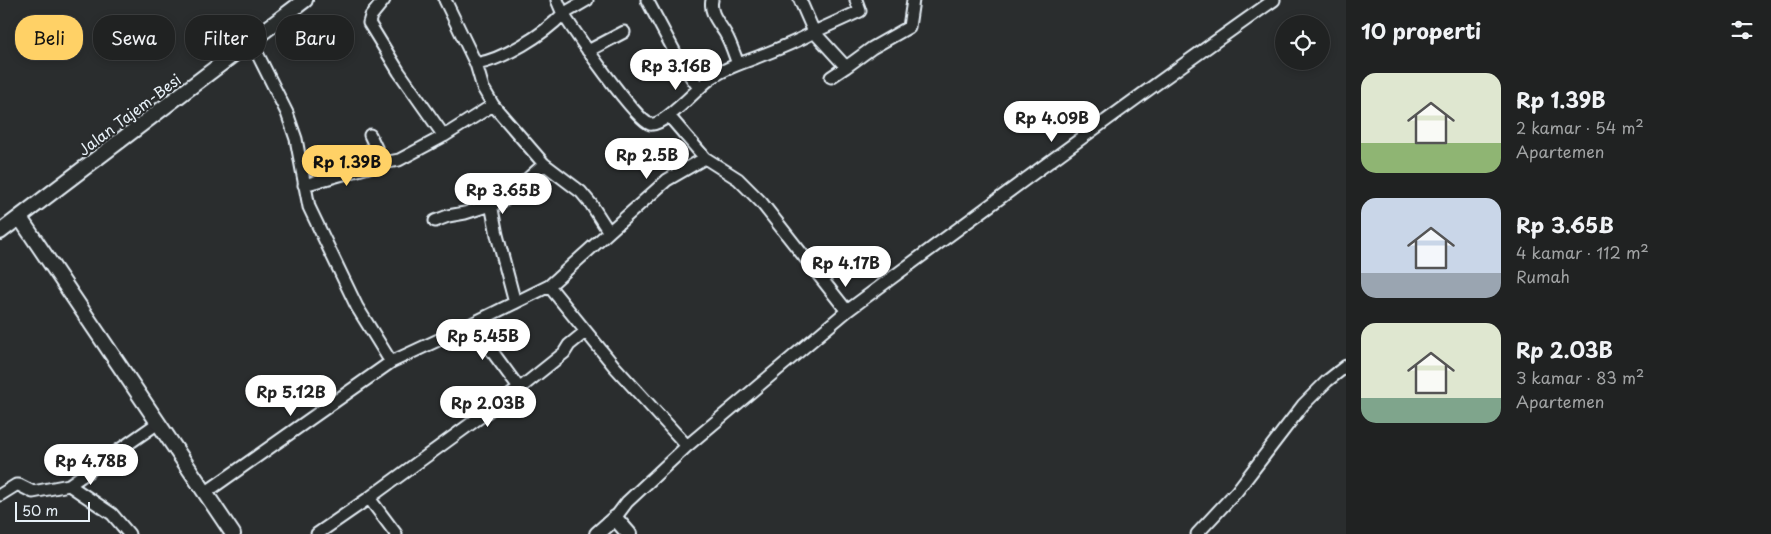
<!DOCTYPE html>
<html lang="id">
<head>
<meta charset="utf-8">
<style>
  body { margin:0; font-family:"Playpen Sans",sans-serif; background:#282a2a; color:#f1f3f6; height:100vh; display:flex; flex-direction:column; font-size:19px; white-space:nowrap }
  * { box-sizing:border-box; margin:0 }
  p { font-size:16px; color:#a2a4a5 }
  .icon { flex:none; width:28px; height:28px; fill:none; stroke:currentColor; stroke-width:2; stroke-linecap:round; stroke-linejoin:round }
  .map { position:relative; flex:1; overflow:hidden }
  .details { display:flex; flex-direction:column; background:#202222; width:425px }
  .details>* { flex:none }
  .hud { position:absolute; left:15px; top:15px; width:475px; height:45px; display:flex; gap:10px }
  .fabs { position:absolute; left:1275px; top:15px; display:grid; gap:10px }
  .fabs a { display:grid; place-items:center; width:55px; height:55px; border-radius:50%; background:#202222; box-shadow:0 2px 8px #0003,0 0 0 1px #3d3f40; font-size:25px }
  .scale { position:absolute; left:15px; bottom:12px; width:75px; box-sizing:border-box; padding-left:5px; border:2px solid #e8f1f8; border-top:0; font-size:14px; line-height:18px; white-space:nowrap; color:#e8f1f8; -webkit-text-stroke:4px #2a2d2e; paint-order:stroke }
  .price { position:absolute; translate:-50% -42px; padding:0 11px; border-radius:18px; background:#fff; color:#222; font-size:16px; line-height:32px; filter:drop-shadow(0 1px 2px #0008) }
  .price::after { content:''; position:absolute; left:50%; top:30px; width:15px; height:11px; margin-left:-8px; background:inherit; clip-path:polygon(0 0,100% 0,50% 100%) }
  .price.active { background:#ffd166; color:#111 }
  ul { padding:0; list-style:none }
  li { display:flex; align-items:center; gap:15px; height:125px; padding:0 15px }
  li span { display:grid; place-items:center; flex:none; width:140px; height:100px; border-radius:15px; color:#555 }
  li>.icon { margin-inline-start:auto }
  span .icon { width:60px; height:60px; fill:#fffc; stroke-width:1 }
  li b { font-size:21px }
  h2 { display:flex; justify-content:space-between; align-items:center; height:60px; padding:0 15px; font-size:21px }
  .pill { padding:0 18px; border-radius:20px; background:#202222; box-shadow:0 2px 8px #0003,0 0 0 1px #3d3f40; font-size:18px; line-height:45px }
  .pill.active { background:#ffd166; color:#111 }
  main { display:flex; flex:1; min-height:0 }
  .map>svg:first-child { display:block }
</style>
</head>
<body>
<main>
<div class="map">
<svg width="1346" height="534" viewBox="0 0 1346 534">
  <rect width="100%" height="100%" fill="#2a2d2e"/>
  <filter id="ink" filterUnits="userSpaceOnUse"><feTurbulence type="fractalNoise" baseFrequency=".02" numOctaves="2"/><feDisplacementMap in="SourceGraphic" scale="10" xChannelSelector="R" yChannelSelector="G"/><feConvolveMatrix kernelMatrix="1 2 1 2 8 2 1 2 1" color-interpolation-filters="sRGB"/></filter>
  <g filter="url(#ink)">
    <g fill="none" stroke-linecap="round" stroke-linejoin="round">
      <g stroke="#e8f1f8" stroke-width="15">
        <path id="minor" d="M384,0L371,16L369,23L399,72L444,136
          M445,0L476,64
          M557,0L563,14C543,35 504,59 476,64L483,88L493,105L544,164L581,192L591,204L609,232L549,286L614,366L687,446L627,502L615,518
          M587,0L563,14C574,31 636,121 650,124C664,127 698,87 710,79C723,69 739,64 755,58C775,50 795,43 814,32L800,0
          M647,0L679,60L699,88
          M712,0C709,13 719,23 725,33C731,43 734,54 738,64
          M856,0L860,11L858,12L814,32L846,67L872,48L909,27L913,0
          M251,41L287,113L296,139L309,207L357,307L391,362
          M588,51L624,32
          M831,77L846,67
          M669,116L705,158L738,179L761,202L847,311L687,446
          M370,135L383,163
          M304,185L383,163L399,160L444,136L493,105
          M491,204L497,235L515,303
          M435,221L448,216L465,213L503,201L544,164
          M609,232L667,180L705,158
          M847,311C989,206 1130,101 1274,0
          M472,324L516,384
          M69,485L112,514L129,534
          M205,493L391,362L447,336L549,286
          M0,495L16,485H19L33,492L69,485L158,423
          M369,498L524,385L564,353L569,345L585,332
          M317,534L369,498L396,534
          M1197,534L1237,491L1303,405L1327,381L1346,366"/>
      </g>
      <g stroke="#e8f1f8" stroke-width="18">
        <path id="tertiary" d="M20,218L233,534
          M0,232L305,0
          M597,534L615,518L629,534"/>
      </g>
      <use href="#minor" stroke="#2a2d2e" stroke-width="11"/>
      <use href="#tertiary" stroke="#2a2d2e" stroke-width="14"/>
    </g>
  </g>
  <g text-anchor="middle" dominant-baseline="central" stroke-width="4.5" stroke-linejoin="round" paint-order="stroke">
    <g font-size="15" fill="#e8f1f8" stroke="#2a2d2e">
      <text transform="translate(129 114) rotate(-37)">Jalan Tajem-Besi</text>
    </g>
  </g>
</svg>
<div class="fabs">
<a><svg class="icon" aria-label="locate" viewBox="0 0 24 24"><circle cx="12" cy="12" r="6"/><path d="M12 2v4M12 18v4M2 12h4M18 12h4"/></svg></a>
</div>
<div class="scale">50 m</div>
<b class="price" style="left:676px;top:91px">Rp 3.16B</b>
<b class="price" style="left:1052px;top:143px">Rp 4.09B</b>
<b class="price" style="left:647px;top:180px">Rp 2.5B</b>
<b class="price active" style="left:347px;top:187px">Rp 1.39B</b>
<b class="price" style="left:503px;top:215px">Rp 3.65B</b>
<b class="price" style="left:846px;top:288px">Rp 4.17B</b>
<b class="price" style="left:483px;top:361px">Rp 5.45B</b>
<b class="price" style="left:291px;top:417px">Rp 5.12B</b>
<b class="price" style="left:488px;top:428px">Rp 2.03B</b>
<b class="price" style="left:91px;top:486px">Rp 4.78B</b>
<div class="hud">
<a class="pill active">Beli</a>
<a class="pill">Sewa</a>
<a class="pill">Filter</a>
<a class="pill">Baru</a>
</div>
</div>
<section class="details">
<h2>10 properti<svg class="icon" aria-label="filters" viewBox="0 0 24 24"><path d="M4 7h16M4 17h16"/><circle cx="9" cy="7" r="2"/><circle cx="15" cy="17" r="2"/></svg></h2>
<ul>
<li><span style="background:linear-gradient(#dfe7d0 70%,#8fb573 0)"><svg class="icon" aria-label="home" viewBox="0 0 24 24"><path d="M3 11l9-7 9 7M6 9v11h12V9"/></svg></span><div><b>Rp 1.39B</b><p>2 kamar · 54 m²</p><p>Apartemen</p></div></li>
<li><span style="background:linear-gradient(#c9d6e8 75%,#9aa5b1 0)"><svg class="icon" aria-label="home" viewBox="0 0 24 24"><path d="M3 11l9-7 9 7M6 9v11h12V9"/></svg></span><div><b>Rp 3.65B</b><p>4 kamar · 112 m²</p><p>Rumah</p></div></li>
<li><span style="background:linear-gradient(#dfe7d0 75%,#7fa58c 0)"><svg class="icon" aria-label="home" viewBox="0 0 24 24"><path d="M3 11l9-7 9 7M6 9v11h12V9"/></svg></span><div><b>Rp 2.03B</b><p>3 kamar · 83 m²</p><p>Apartemen</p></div></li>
</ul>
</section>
</main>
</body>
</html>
